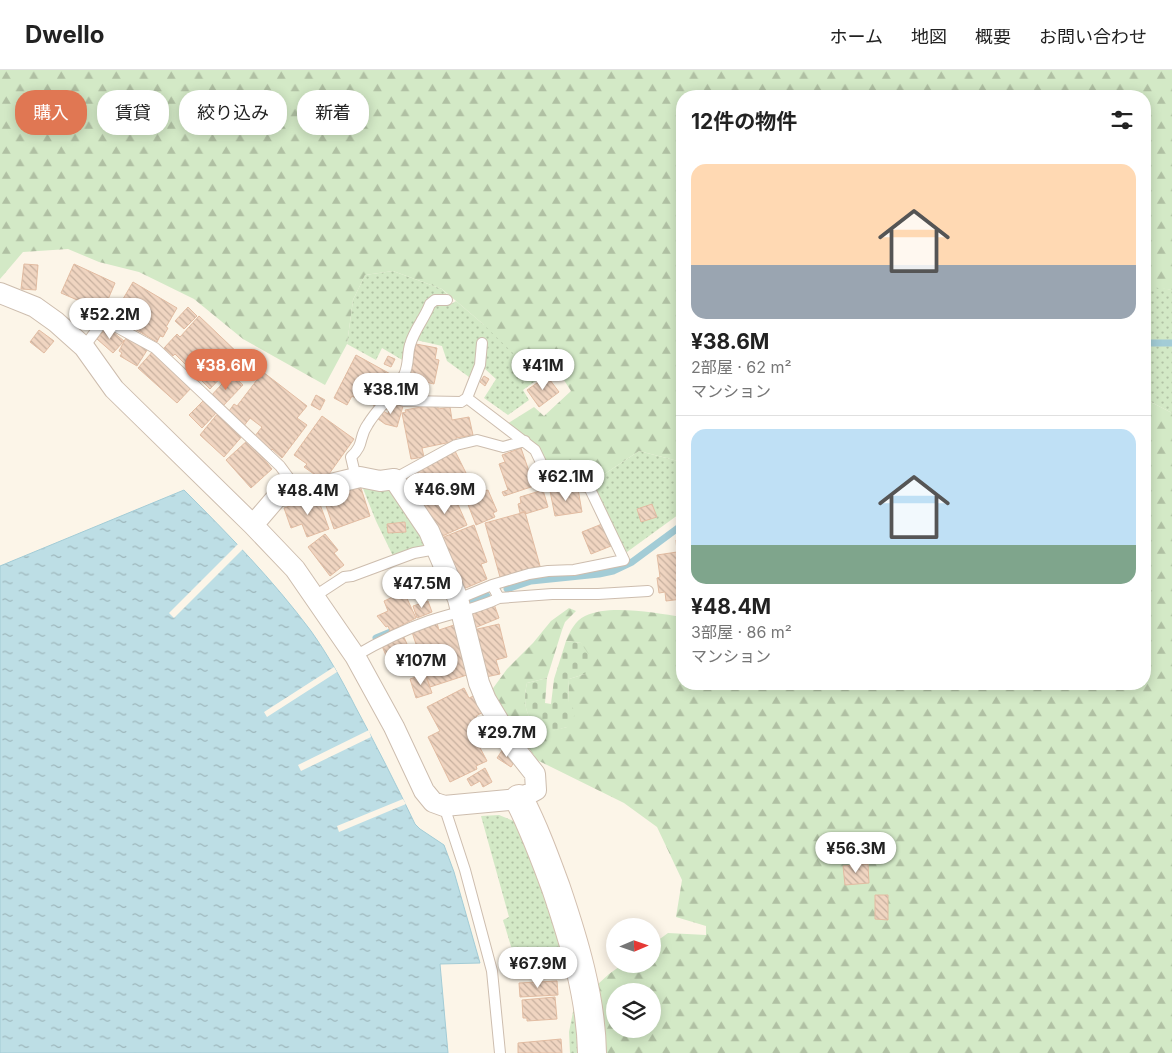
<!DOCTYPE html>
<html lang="ja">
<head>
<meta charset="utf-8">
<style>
  body { margin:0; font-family:Inter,"Noto Sans JP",sans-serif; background:#f2f2f2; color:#222; height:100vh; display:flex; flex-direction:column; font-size:19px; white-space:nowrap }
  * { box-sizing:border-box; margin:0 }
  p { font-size:16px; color:#767676 }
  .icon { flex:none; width:28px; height:28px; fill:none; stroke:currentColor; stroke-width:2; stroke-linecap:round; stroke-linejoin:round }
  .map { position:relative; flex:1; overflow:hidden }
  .sheet { position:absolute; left:676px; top:20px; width:475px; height:600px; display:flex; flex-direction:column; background:#fff; border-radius:20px; box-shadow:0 2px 12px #0003 }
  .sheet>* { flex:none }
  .banner { position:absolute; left:15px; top:20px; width:475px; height:45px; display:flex; gap:10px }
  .needle { width:32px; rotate:88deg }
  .fabs { position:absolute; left:606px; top:848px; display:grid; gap:10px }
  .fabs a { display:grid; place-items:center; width:55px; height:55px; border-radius:50%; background:#fff; box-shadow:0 2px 12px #0003; font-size:25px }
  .price { position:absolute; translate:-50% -42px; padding:0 11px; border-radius:18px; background:#fff; color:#222; font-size:16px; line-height:32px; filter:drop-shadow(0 1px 2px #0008) }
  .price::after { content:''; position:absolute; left:50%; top:30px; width:15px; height:11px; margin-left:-8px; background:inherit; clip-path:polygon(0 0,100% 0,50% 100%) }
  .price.current { background:#e07753; color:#fff }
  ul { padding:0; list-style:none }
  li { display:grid; align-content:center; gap:10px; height:265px; padding:0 15px }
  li+li { border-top:1px solid #e0e0e0 }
  li span { display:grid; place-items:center; height:155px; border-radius:15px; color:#555 }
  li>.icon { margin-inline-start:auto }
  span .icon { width:90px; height:90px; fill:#fffc; stroke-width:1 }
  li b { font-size:21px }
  h2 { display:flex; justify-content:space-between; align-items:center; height:60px; padding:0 15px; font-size:21px }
  .tag { padding:0 18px; border-radius:20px; background:#fff; box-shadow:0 2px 12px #0003; font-size:18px; line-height:45px }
  .tag.current { background:#e07753; color:#fff }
  header { display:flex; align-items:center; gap:30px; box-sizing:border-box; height:70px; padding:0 25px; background:#fff; border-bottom:1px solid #e0e0e0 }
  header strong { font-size:24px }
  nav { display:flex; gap:28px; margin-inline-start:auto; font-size:18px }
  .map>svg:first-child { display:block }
</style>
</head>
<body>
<header>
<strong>Dwello</strong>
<nav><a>ホーム</a><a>地図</a><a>概要</a><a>お問い合わせ</a></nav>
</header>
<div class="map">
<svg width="1172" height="983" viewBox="0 0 1172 983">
  <defs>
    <pattern id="grass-dots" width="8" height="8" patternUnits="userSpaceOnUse" patternTransform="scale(1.25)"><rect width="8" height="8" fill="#d3e9c6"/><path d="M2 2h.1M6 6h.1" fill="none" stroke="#b0c0a3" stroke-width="1.8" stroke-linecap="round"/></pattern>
    <pattern id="forest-firs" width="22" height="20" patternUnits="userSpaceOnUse" patternTransform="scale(1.25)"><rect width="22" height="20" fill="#d3e9c6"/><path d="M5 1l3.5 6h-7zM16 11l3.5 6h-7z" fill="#b0c0a3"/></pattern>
    <pattern id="cemetery-stones" width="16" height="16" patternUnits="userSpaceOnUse" patternTransform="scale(1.25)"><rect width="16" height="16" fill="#d3e9c6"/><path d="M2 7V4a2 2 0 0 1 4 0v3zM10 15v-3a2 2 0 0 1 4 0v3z" fill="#b0c0a3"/></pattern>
    <pattern id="water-ripples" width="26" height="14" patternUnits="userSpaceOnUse" patternTransform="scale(1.25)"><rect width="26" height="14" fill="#bddee5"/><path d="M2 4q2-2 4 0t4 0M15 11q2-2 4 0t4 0" fill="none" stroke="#9eb7bc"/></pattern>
    <pattern id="building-back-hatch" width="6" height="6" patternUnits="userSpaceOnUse" patternTransform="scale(1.25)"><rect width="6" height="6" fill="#f0d5c1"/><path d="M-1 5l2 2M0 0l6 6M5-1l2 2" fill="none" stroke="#c7b09f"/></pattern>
  </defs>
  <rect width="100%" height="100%" fill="#fcf5e8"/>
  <path fill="url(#grass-dots)" d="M393,201L442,219L448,225H433L426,230L404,291L382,278L376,290L347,274L353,230L365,205Z
    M1148,215L1172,220V343L1149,331H1145V216Z
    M456,231L483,254L549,287L555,297L523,320L529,330L508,345L484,328L496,309L484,298L475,295L469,307L447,291L442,276L416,270C418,266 434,236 436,234L450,235Z
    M639,381L682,392V442L627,482L624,481L591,413Z
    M386,414L429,475L393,486L376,451L362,416Z
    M499,745L516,752C533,794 551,837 563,881L513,883L503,850L509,847L481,746Z
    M575,932L581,983H570L569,962Z"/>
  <path fill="url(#forest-firs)" fill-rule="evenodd" d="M0,0H1172V220L1145,216V26H682V392L639,381L591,413L566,411L552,406L507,354L534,337L544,346L571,321L549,287L520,290L483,254L442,219L393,201L365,205L353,230L347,274L325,315L243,269L194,229L139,202L99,192L68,179L23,182L0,209Z
    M1145,331H1149L1172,343V983H603L597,915L609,904L623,894H652L653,874L668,863L706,865V856L676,847L682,810L657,757L624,733L537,690L491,621L507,599L533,573L551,551L569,538L576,541L565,552L562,560L547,608L527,613C522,635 527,646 539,664L567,657L569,609L585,604L581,573L566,571C570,561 575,551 585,546C609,534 656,543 682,547V614H1145ZM615,921H652V959H615Z"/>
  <path fill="url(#cemetery-stones)" d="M566,571L581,573L593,591L585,604L569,609L568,631L576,643L567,657L539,665C527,646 522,635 527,613L547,608L545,633L551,634L554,609Z"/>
  <path fill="url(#water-ripples)" stroke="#a3ccd6" d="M184,420C229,465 273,510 311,561C328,585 342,610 355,636C376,675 396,714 415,754L420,759L444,775L454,802L480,893L440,894L448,983H0V496Z"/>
  <path fill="#fcf5e8" d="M238,474L243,479L174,548L169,543Z
    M334,597L337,602L267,647L264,642Z
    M369,660L371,667L301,701L298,695Z
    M403,729L406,734L339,762L337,756Z"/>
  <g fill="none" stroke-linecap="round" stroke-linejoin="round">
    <path stroke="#a3ccd6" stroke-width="7" d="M1145,273H1172
      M507,519L531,511L599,504L613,501L632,492L682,455
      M464,535L487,526
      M376,568L393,561"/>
  </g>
  <path fill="url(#building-back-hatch)" stroke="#e2bca2" d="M24,194L38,195L36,220L21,219Z
    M74,194L115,213L103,241L61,223Z
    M133,212L177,238L166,257L168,258L163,267L160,266L157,272L113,246Z
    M188,237L197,246L184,259L175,251Z
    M199,246L241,286L210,319L175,284L173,286L164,278L177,264L180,267Z
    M107,257L124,271L113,283L97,269Z
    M39,260L54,271L44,283L30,272Z
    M128,264L149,277L137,296L120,286L122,283L119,281Z
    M416,274L437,278L435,289L439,290L434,314L409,308Z
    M154,280L193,316L177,333L138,298Z
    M356,285L394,306L377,337L366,331L365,333L352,326L347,335L334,328Z
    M388,286L395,289L391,297L384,294Z
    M263,302L307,336L297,348L307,355L282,388L272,379L268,384L251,371L262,357L250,348L243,357L227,344L234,334L237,336Z
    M231,304L243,315L221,338L210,327Z
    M484,306L489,309L485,316L480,312Z
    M547,306L559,322L539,337L527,320Z
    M404,310L428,314L425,331L408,328V326L401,325Z
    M316,325L325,330L320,340L311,335Z
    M205,329L218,341L202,358L189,345Z
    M388,333L403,336L397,357L385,354L374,346L382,340L388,344L389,340L386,339Z
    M438,334V339L450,337L452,350L469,347L473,365L456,368V371L422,378L424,387L411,389L402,343L406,342L405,340Z
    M219,342L244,364L224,387L200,365Z
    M322,346L354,369L324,411L304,397L307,394L294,385Z
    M248,370L272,399L251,418L226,390Z
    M521,378L534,416L504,426L502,422L508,420L499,394L505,392L502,385Z
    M455,381L469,409L422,433L408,404Z
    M359,412L370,446L334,459L322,424Z
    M483,419L484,421L488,420L497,441L493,443L495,447L476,455L465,427Z
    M562,419L563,421L578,419L582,442L555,446L550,421Z
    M543,420L548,437L525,444V441L520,443L518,434L521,433L520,427Z
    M452,421L467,455L438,468L422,435Z
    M317,426L329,459L307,467L302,454L291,458L284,438Z
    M652,434L657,447L641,452L637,439Z
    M525,442L540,496L500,507L485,453Z
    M405,452L406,462L388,463L387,454Z
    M602,454L611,476L591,484L582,462Z
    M474,455L487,492L481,494L487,509L461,520L436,470Z
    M325,464L338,480L334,483L344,495L330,506L308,477Z
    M682,469V529L666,531L665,522L659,523L657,508L660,507L657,485L677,482L676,470Z
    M404,522L416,548L390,561L388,556L386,557L377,546L388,541L384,531Z
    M428,531L432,542L417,548L413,536Z
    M494,534L499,548L472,559L467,544Z
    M436,550L439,560L457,554L473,603L430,617L411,559Z
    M499,554L507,587L496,590L500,604L481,608L469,561Z
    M403,565L411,583L389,592L381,574Z
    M425,604L432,623L416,628L410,609Z
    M464,618L469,628L478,624L487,640L476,646L487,667L477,672L487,691L476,696L477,699L450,712L428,667L440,661L427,637Z
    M503,679L517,688L511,697L497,688Z
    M485,698L492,712L483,717L480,711L471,716L467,709Z
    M868,794L869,813L845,815L843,796Z
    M875,825H888V850L875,849Z
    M523,885H555V907H534L535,904H523Z
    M557,911L558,925L520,927L519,913Z
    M555,927L557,949L527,951V948H523L522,930Z
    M561,969L562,983H518V973Z"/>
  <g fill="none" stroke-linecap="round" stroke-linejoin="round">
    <g stroke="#cdbdae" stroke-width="12">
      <path id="lane" d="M84,277L104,250L155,278L280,396L300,423
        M391,327L404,331L461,332L467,328
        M356,408L351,387C365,374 358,368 368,354C379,336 394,325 404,305C409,295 407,285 410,275C414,260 425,248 430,234L435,230H447
        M394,409L456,375L477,370L503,377L525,371
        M492,515L499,528L552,524H598L648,521
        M315,526L344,507L352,506L414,483L436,479
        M458,529L492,515L529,504L548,501L574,500L624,490L589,417L565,415L549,409L535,380L467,328L480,295L482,273
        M355,586C379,572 403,560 429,551C452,543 477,539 499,528
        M444,736L465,800L492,901L500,983"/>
    </g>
    <g stroke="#cdbdae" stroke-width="22">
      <path id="street" d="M0,223L35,237L56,252L84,277L114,319L253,455L295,499L355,586L394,657L424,721L433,732L444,736L519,729L536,720L535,704L516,680L486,630L479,613L458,529L429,461L394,409L380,411L360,407L277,427L253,455"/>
    </g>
    <g stroke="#d2bfaf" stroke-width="30">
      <path id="secondary" d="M519,729C534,758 545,788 556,818C574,871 591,927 592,983"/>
    </g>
    <use href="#lane" stroke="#fff" stroke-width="10"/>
    <use href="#street" stroke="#fff" stroke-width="20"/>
    <use href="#secondary" stroke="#fff" stroke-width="28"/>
  </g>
</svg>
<div class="fabs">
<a><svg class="needle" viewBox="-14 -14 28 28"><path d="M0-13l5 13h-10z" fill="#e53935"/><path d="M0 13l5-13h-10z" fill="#767676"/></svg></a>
<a><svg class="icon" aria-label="layers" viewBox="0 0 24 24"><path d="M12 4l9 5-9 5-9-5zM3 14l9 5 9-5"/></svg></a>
</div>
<b class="price" style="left:110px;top:270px">¥52.2M</b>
<b class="price current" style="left:226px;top:321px">¥38.6M</b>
<b class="price" style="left:543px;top:321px">¥41M</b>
<b class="price" style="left:391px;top:345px">¥38.1M</b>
<b class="price" style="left:566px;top:432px">¥62.1M</b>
<b class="price" style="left:445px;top:445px">¥46.9M</b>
<b class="price" style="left:308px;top:446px">¥48.4M</b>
<b class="price" style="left:422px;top:539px">¥47.5M</b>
<b class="price" style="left:421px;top:616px">¥107M</b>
<b class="price" style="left:507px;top:688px">¥29.7M</b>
<b class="price" style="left:856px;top:804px">¥56.3M</b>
<b class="price" style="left:538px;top:919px">¥67.9M</b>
<div class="banner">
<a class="tag current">購入</a>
<a class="tag">賃貸</a>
<a class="tag">絞り込み</a>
<a class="tag">新着</a>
</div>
<section class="sheet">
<h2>12件の物件<svg class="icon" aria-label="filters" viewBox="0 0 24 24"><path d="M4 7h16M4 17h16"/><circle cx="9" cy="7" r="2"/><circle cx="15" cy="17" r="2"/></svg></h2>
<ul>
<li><span style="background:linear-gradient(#ffd9b3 65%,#9aa5b1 0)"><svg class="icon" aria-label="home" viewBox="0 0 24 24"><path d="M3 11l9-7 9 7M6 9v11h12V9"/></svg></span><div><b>¥38.6M</b><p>2部屋 · 62 m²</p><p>マンション</p></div></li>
<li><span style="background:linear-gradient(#bfe0f5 75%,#7fa58c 0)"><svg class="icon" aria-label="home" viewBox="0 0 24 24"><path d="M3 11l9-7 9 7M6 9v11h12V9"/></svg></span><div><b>¥48.4M</b><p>3部屋 · 86 m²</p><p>マンション</p></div></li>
</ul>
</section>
</div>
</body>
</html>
